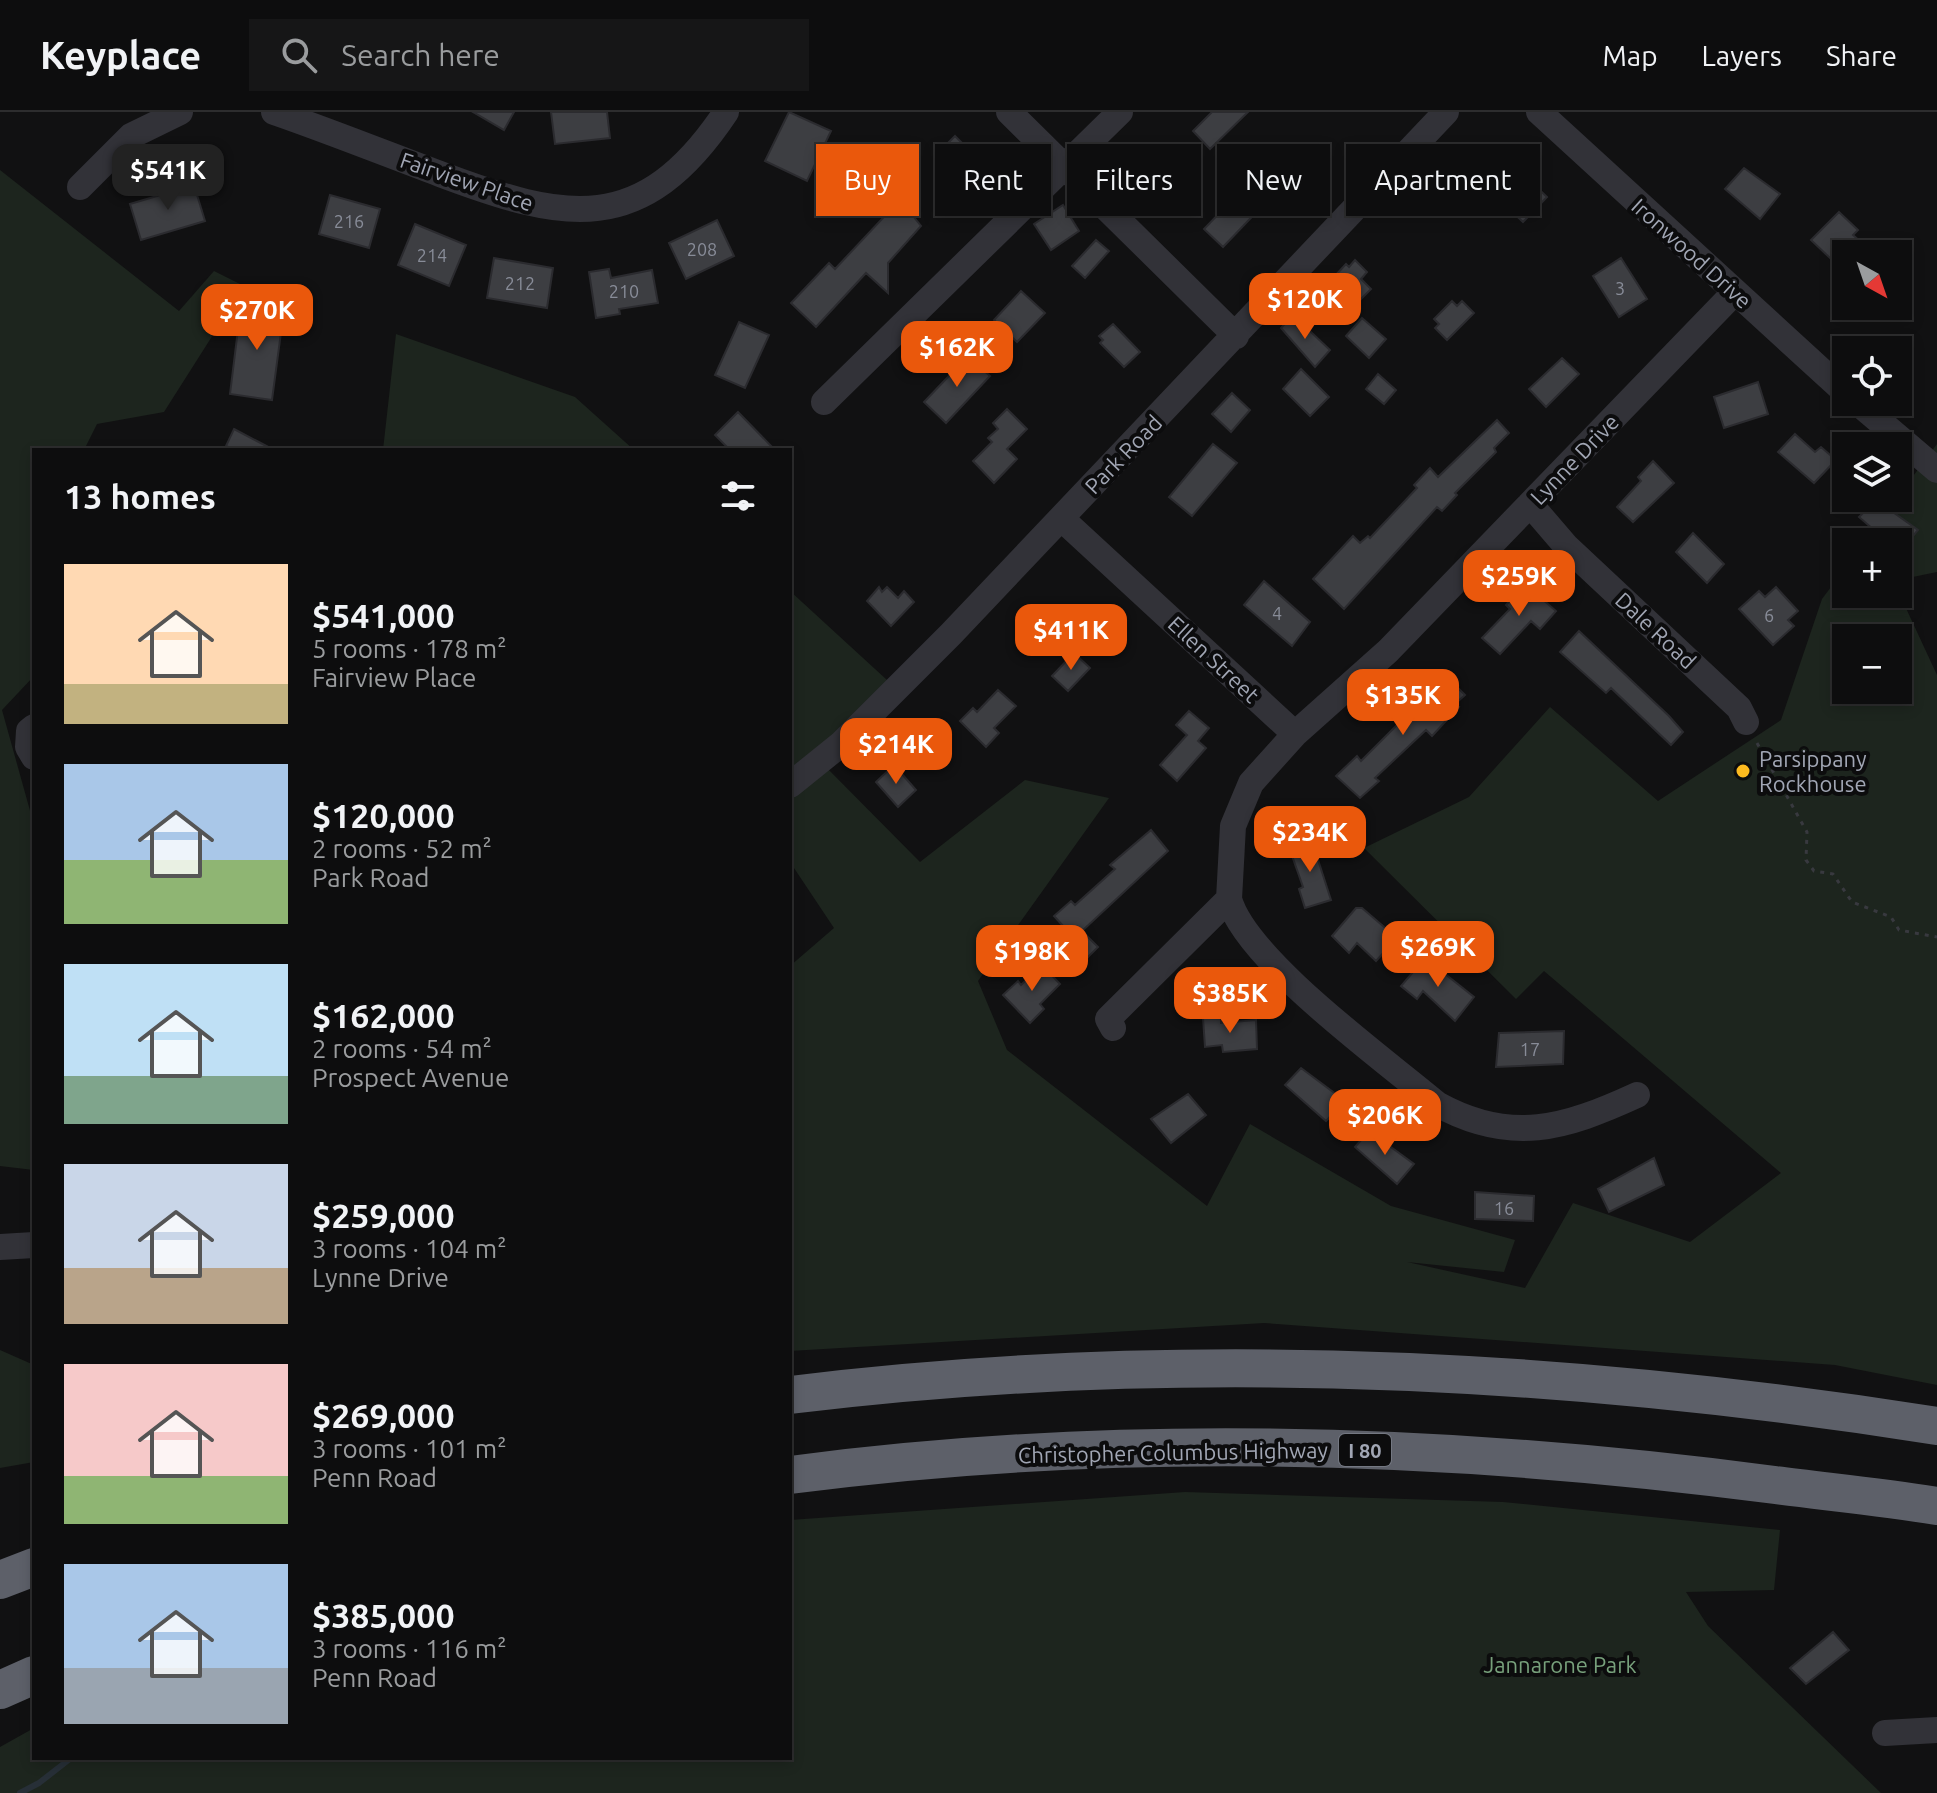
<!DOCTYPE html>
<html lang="en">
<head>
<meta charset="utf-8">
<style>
  body { margin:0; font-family:Ubuntu,sans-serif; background:#161617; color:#f1f3f6; height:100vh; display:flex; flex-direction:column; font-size:30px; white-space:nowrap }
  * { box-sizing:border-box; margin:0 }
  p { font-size:26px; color:#9a9c9e }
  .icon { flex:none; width:44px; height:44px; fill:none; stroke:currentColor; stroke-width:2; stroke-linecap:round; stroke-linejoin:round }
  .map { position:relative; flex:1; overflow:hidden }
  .side { position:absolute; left:32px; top:336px; width:760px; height:1312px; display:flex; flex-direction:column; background:#0d0d0e; border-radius:0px; box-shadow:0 4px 12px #0003,0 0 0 2px #2d2d2e }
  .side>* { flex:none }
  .guide { position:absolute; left:816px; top:32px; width:760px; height:72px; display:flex; gap:16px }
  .needle { width:52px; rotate:140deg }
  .tools { position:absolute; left:1832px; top:128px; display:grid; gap:16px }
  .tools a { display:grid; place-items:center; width:80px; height:80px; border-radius:0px; background:#0d0d0e; box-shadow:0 4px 12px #0003,0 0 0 2px #2d2d2e; font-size:40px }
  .price { position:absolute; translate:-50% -68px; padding:0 18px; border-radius:16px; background:#ea580c; color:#fff; font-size:26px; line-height:52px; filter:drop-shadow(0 2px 4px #0008) }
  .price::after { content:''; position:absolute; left:50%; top:48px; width:24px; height:18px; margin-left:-12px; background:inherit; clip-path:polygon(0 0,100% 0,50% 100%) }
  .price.on { background:#222; color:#fff }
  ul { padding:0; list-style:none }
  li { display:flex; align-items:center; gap:24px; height:200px; padding:0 32px }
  li span { display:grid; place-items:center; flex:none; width:224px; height:160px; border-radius:0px; color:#555 }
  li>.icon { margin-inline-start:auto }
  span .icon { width:96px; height:96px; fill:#fffc; stroke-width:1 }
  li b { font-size:34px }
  h2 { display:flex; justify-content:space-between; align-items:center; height:96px; padding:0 32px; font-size:34px }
  .tag { padding:0 28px; border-radius:0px; background:#0d0d0e; box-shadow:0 4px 12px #0003,0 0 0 2px #2d2d2e; font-size:28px; line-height:72px }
  .tag.on { background:#ea580c; color:#fff }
  header { display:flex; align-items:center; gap:48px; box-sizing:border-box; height:112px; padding:0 40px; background:#0d0d0e; border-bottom:2px solid #2d2d2e }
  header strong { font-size:38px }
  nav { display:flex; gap:44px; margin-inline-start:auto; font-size:28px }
  .search { width:560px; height:72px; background:#161617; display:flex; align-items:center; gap:20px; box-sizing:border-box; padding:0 28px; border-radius:0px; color:#9a9c9e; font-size:30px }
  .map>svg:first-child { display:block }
</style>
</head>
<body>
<header>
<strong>Keyplace</strong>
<div class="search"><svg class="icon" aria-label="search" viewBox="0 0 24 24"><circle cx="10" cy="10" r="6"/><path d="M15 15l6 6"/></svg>Search here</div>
<nav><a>Map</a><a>Layers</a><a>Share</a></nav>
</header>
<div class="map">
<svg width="1937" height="1681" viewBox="0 0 1937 1681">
  <rect width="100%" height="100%" fill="#111112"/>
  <path fill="#1d251e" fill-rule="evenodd" d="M0,58L179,199L214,159L244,174L164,300L97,312L84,338H34V564L2,598L34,713V1058L0,1054Z
    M396,222L575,285L634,338H383Z
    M1937,332V460L1898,468V430H1864Z
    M1846,455V482H1898V479L1937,563V1273L1835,1253L1264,1211L790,1239V854L834,816L790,750V479L899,579L820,649L920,750L1025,668L1109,686L978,869L1007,938L1207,1094L1250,1012L1391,1094L1515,1128L1504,1160L1407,1150L1525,1176L1573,1091L1690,1130L1781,1061L1544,859L1516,887L1364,736L1469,685L1550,595L1658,689L1781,608L1822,487ZM1846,526H1898V578H1846Z
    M0,1238L34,1253V1350L0,1356Z
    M1185,1380L1503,1390L1780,1418L1774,1478L1686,1480L1708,1514L1881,1681H0V1635L34,1616V1646H790V1408Z"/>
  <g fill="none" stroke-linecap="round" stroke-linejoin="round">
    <path stroke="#272f37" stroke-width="6" d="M20,1681L39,1671L71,1646"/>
  </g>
  <path fill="#3d3e42" stroke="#2b2b2f" stroke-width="2" d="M473,0H514L504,18Z
    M551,0H607L610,26L555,32Z
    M789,0L831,19L807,69L765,49Z
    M1212,0H1248L1210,37L1193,19Z
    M955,24L985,54L969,70L939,40Z
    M1498,38L1547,85L1523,110L1474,63Z
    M1286,48L1300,64L1273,91L1269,87L1223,135L1204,117L1234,86L1240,93Z
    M1744,56L1780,82L1760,107L1725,77Z
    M194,73L205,109L141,128L130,92Z
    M330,83L380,97L369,136L319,122Z
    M896,92L909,99L921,114L888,151V181L866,161L816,215L791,191L829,151L835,157Z
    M1063,93L1079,119L1051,138L1034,112Z
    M1839,100L1858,118L1853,123L1862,131L1852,142H1835L1830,146L1811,128Z
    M717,108L734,144L686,167L669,131Z
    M415,112L466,133L449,174L398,153Z
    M1096,128L1109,139L1085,166L1072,154Z
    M494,146L553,156L547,196L487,186Z
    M1621,146L1647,187L1619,205L1593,164Z
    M1355,148L1367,160L1361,167L1371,177L1358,190L1333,166L1346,152L1349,155Z
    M609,157L611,166L652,158L658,191L619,197L620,202L596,206L589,160Z
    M1021,179L1045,201L1017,230L994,208Z
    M1452,189L1457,194L1462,189L1474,201L1447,228L1435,216L1439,212L1434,207Z
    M241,193L284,198L272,288L230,282Z
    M1293,203L1330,238L1315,255L1281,216Z
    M1362,206L1386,227L1369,246L1346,224Z
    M739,210L769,223L745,276L715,263Z
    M1113,212L1140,240L1124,255L1100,231L1103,228L1099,224Z
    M968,244L990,264L946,311L924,290Z
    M1562,246L1579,262L1546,295L1529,277Z
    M1301,257L1329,285L1310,304L1283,277Z
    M1378,262L1396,278L1384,292L1366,277Z
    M1758,270L1768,302L1724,316L1714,285Z
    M1232,281L1250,298L1231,320L1212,302Z
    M1007,297L1027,317L1007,337L1017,347L994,371L973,349L992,330L988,326L998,317L993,311Z
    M738,300L775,338H730L715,323Z
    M1497,308L1509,321L1494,336L1496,340L1455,381L1457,383L1442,399L1437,395L1344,497L1313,467L1353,424L1360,431L1368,424L1370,426L1417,376L1414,373L1430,356L1438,365Z
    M234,317L274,338H235L226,334Z
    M1795,322L1815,340L1821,335L1836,348L1814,371L1778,340Z
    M1213,332L1237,351L1192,404L1169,385Z
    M1653,349L1674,371L1633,410L1617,395L1641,369L1638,365Z
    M1876,388L1918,418L1908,430H1888L1859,405Z
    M1693,421L1724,452L1707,471L1676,440Z
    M1264,469L1310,510L1292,534L1244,493Z
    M1525,472L1556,499L1540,517L1531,509L1500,542L1482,526L1510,497L1506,493Z
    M879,475L882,480L887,475L898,486L904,479L914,490L891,514L867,489Z
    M1776,475L1798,499L1788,508L1794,514L1773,533L1739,497L1759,479L1765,485Z
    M1579,519L1669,604L1683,620L1671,633L1611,576L1606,581L1560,540Z
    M1074,541L1090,556L1068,579L1052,564Z
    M1446,564L1465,583L1455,592L1459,595L1432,624L1426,618L1375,666L1379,669L1360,686L1336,664L1357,644L1361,649Z
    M998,578L1016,594L994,616L999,621L986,635L960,609L973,596L977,600Z
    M1189,599L1209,616L1198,629L1206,636L1177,669L1160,653L1187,623L1176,613Z
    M894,653L916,678L898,695L876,670Z
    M1151,718L1168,739L1082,819L1098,835L1085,848L1059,819L1064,815L1054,804L1071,789L1075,793L1115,757L1110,753Z
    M1311,726L1331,788L1305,796L1299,777L1303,775L1289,735Z
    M1356,796H1362L1397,826L1376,849L1357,831L1349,841L1332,824Z
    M1425,846L1474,885L1455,909L1423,879L1417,887L1401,874Z
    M1042,853L1060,872L1040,892L1044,897L1030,911L1003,883L1018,869L1021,873Z
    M1221,905V911L1256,908L1257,937L1223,940L1222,933L1205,935L1203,906Z
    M1564,919L1563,952L1496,955L1499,921Z
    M1301,956L1345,989L1326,1009L1285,973Z
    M1188,982L1206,1003L1171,1031L1151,1007Z
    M1369,1019L1414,1052L1397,1072L1355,1035Z
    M1654,1046L1664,1073L1609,1100L1598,1077Z
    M1475,1080L1534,1084L1533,1109L1475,1107Z
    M1833,1520L1849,1538L1806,1572L1790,1556Z"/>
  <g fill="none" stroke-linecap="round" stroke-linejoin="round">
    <path stroke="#38393f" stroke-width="3" stroke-dasharray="4 6" stroke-linecap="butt" d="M1757,631L1807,720L1806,748L1814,759L1833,762L1852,790L1891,805L1899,818L1937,825"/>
    <path stroke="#323238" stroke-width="26" d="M274,0C329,19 384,41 440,62C565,109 642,126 726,0
      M1009,0L1236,224
      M1539,0L1846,281
      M80,75L131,24L180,0
      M824,290L1120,0
      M1857,290L1937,358
      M1530,392L1566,434L1739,596L1746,610
      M1062,407L1295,622
      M34,615L29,619L28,635L34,645
      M790,673L841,632L951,522L1446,0
      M1229,787C1246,848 1385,948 1437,992C1511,1033 1565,1016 1637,983
      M1113,916L1108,907L1229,787L1233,714L1251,671L1295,622L1388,539L1735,180
      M0,1135L34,1133
      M1885,1621L1937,1618"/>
    <path stroke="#5d6069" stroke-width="38" d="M790,1283C1171,1236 1558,1254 1937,1314
      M790,1363C1116,1320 1449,1330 1775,1373C1829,1380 1883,1385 1937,1394
      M0,1468L34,1455
      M0,1578L34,1563"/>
  </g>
  <circle fill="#fcba1f" stroke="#0c0c0d" stroke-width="3" cx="1743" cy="659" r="8"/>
  <g text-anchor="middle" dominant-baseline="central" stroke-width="8" stroke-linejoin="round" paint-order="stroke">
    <g font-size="18" fill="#888c98">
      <text x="349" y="109">216</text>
      <text x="702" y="137">208</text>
      <text x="432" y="143">214</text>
      <text x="520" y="171">212</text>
      <text x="1620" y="176">3</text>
      <text x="624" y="179">210</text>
      <text x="1277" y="501">4</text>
      <text x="1769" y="503">6</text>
      <text x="1530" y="937">17</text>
      <text x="1504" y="1096">16</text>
    </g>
    <rect fill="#0c0c0d" stroke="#747882" stroke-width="2" x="1339" y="1322" width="52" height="32" rx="6"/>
    <g font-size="20" font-weight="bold" fill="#a1a6b4">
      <text x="1365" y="1338">I 80</text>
    </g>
    <g font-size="22" fill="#a1a6b4" stroke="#0c0c0d">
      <text transform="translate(467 69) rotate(19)">Fairview Place</text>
      <text transform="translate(1692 141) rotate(42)">Ironwood Drive</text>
      <text transform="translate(1123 342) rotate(-46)">Park Road</text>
      <text transform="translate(1574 347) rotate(-46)">Lynne Drive</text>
      <text transform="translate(1656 518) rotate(43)">Dale Road</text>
      <text transform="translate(1214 547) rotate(43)">Ellen Street</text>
      <text transform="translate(1173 1340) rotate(-1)">Christopher Columbus Highway</text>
    </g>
    <g font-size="22" fill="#a1a6b4" stroke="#0c0c0d" text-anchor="start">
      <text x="1759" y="646">Parsippany<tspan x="1759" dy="25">Rockhouse</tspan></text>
    </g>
    <g font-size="22" fill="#77a07b" stroke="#0c0c0d">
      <text x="1560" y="1552">Jannarone Park</text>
    </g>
  </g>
</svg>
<div class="tools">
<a><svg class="needle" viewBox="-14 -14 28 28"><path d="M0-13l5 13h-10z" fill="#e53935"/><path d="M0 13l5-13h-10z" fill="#9a9c9e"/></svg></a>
<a><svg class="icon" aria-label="locate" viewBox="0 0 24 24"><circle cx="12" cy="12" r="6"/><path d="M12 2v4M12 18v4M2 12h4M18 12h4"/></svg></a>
<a><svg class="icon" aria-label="layers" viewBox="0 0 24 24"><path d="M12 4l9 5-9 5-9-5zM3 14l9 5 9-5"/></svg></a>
<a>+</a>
<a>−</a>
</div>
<b class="price on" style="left:168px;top:100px">$541K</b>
<b class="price" style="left:1305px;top:229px">$120K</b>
<b class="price" style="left:257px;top:240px">$270K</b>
<b class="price" style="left:957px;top:277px">$162K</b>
<b class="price" style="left:1519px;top:506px">$259K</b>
<b class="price" style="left:1071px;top:560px">$411K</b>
<b class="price" style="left:1403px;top:625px">$135K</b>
<b class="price" style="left:896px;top:674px">$214K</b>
<b class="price" style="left:1310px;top:762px">$234K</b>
<b class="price" style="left:1438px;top:877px">$269K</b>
<b class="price" style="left:1032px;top:881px">$198K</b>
<b class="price" style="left:1230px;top:923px">$385K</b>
<b class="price" style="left:1385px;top:1045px">$206K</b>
<div class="guide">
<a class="tag on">Buy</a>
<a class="tag">Rent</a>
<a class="tag">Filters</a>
<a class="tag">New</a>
<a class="tag">Apartment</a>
</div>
<section class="side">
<h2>13 homes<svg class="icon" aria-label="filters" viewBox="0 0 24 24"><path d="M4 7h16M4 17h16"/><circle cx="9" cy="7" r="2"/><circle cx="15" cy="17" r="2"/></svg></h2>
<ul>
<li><span style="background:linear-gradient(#ffd9b3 75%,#c2b280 0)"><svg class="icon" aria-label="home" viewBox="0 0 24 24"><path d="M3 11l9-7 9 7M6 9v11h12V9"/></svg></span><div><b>$541,000</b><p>5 rooms · 178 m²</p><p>Fairview Place</p></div></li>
<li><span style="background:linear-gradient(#a9c7e8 60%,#8fb573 0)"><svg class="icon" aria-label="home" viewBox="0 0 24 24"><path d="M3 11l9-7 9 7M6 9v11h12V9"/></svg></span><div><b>$120,000</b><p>2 rooms · 52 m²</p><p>Park Road</p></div></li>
<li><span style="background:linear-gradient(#bfe0f5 70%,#7fa58c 0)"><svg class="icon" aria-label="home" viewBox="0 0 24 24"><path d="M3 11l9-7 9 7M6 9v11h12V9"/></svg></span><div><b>$162,000</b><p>2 rooms · 54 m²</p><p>Prospect Avenue</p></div></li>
<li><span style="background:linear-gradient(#c9d6e8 65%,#b9a48a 0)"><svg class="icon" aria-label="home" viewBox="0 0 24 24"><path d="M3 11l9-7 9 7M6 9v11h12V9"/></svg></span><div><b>$259,000</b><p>3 rooms · 104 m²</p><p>Lynne Drive</p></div></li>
<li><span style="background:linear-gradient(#f6c9c9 70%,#8fb573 0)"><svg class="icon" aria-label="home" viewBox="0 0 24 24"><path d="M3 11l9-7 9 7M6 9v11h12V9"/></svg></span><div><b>$269,000</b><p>3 rooms · 101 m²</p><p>Penn Road</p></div></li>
<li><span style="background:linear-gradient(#a9c7e8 65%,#9aa5b1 0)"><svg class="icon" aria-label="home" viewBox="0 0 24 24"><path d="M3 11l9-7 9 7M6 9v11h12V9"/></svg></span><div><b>$385,000</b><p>3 rooms · 116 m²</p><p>Penn Road</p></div></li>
</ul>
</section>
</div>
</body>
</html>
